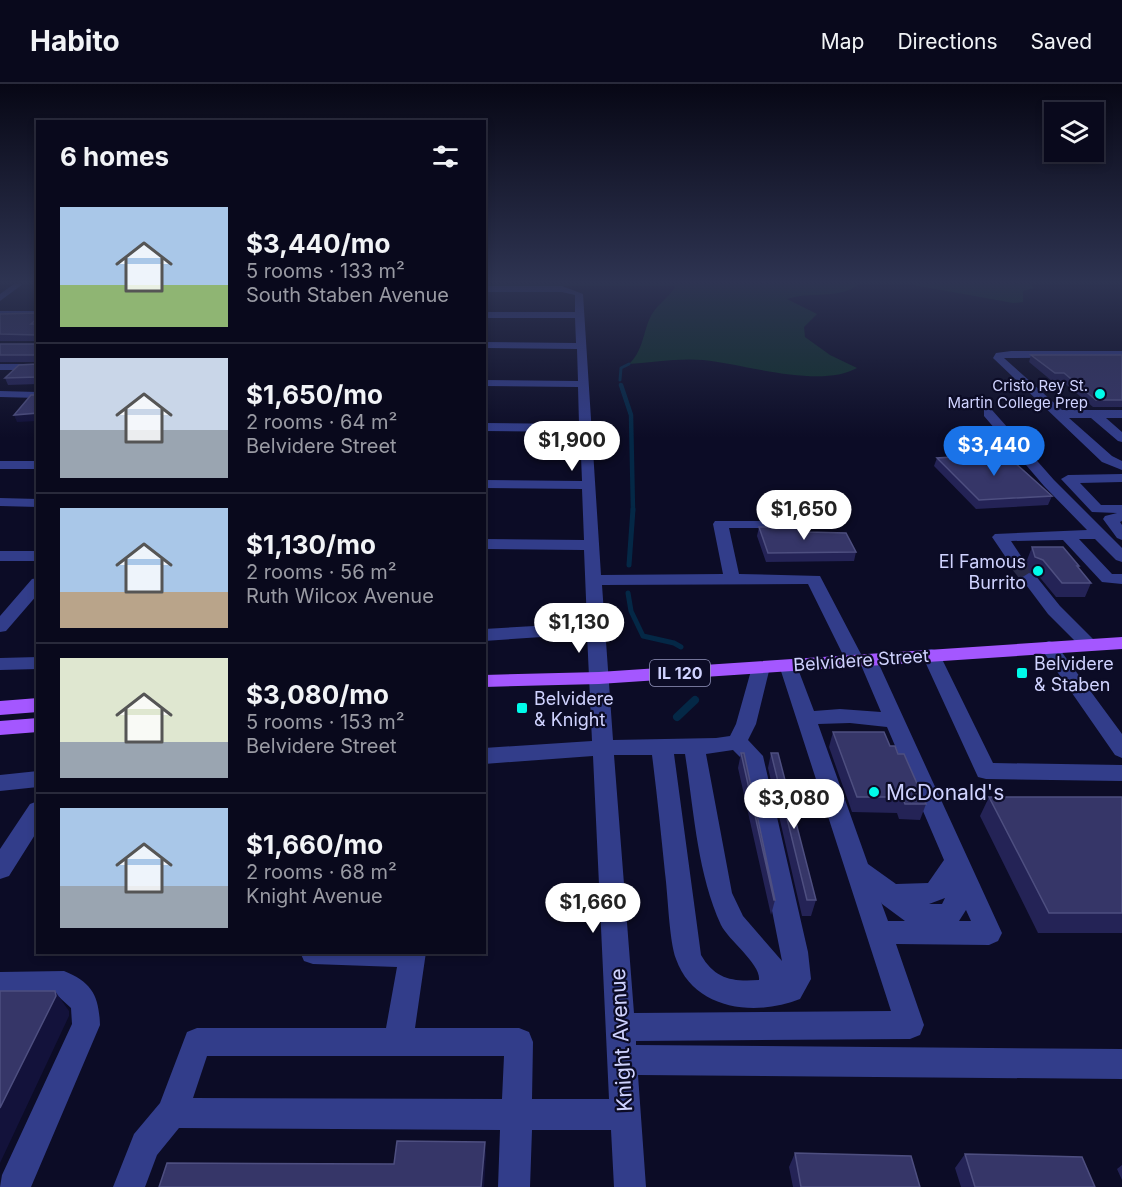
<!DOCTYPE html>
<html lang="en">
<head>
<meta charset="utf-8">
<style>
  body { margin:0; font-family:Inter,sans-serif; background:#171729; color:#f1f3f6; height:100vh; display:flex; flex-direction:column; font-size:22px; white-space:nowrap }
  * { box-sizing:border-box; margin:0 }
  p { font-size:20px; color:#999aa3 }
  .icon { flex:none; width:33px; height:33px; fill:none; stroke:currentColor; stroke-width:2; stroke-linecap:round; stroke-linejoin:round }
  .map { position:relative; flex:1; overflow:hidden }
  .sheet { position:absolute; left:36px; top:36px; width:450px; height:834px; display:flex; flex-direction:column; background:#09091c; border-radius:0px; box-shadow:0 3px 9px #0003,0 0 0 2px #292a3b }
  .sheet>* { flex:none }
  .fabs { position:absolute; left:1044px; top:18px; display:grid; gap:12px }
  .fabs a { display:grid; place-items:center; width:60px; height:60px; border-radius:0px; background:#09091c; box-shadow:0 3px 9px #0003,0 0 0 2px #292a3b; font-size:30px }
  .price { position:absolute; translate:-50% -51px; padding:0 14px; border-radius:21px; background:#fff; color:#222; font-size:20px; line-height:39px; filter:drop-shadow(0 2px 3px #0008) }
  .price::after { content:''; position:absolute; left:50%; top:36px; width:18px; height:14px; margin-left:-9px; background:inherit; clip-path:polygon(0 0,100% 0,50% 100%) }
  .price.active { background:#1a73e8; color:#fff }
  ul { padding:0; list-style:none }
  li { display:flex; align-items:center; gap:18px; height:150px; padding:0 24px }
  li+li { border-top:2px solid #292a3b }
  li span { display:grid; place-items:center; flex:none; width:168px; height:120px; border-radius:0px; color:#555 }
  li>.icon { margin-inline-start:auto }
  span .icon { width:72px; height:72px; fill:#fffc; stroke-width:1 }
  li b { font-size:26px }
  h2 { display:flex; justify-content:space-between; align-items:center; height:72px; padding:0 24px; font-size:26px }
  header { display:flex; align-items:center; gap:36px; box-sizing:border-box; height:84px; padding:0 30px; background:#09091c; border-bottom:2px solid #292a3b }
  header strong { font-size:28px }
  nav { display:flex; gap:33px; margin-inline-start:auto; font-size:21px }
  .map>svg:first-child { display:block }
</style>
</head>
<body>
<header>
<strong>Habito</strong>
<nav><a>Map</a><a>Directions</a><a>Saved</a></nav>
</header>
<div class="map">
<svg width="1122" height="1103" viewBox="0 0 1122 1103">
  <rect width="100%" height="100%" fill="#0c0c26"/>
  <path fill="#0e3029" d="M484,200H859C838,216 811,207 787,215L817,230L804,243L805,253L830,271L857,284C820,305 744,280 703,276C678,274 654,278 629,280C642,268 643,251 649,236C655,221 669,214 676,202H485Z
    M908,200H1031L1034,204L1023,207V218L1013,219Z"/>
  <g fill="none" stroke-linecap="round" stroke-linejoin="round">
    <path stroke="#042846" stroke-width="3" d="M620,296L621,284L629,280"/>
    <path stroke="#042846" stroke-width="4.5" d="M621,301L631,331L633,427"/>
    <path stroke="#042846" stroke-width="5" d="M629,481L633,425
      M628,509L631,527L643,552L674,559L681,563"/>
    <path stroke="#042846" stroke-width="8" d="M677,633L695,616"/>
    <path stroke="#292a47" stroke-width="16" stroke-dasharray="16 8" stroke-linecap="butt" d="M1019,481L1029,494"/>
    <path fill="#323d8a" fill-rule="evenodd" d="M14,200H23L0,217V210Z
      M484,202H562L583,210L601,491L723,490L713,440L715,437H769L771,440L764,444H729L739,490L820,492L862,572H875L877,576L1002,849L998,857L989,861L896,860L924,941L920,951L910,955L636,957V961L1122,965V995L638,991L646,1103H614L611,1046H532L530,1103H498L500,1046L179,1044L157,1071L145,1103H113L134,1050L160,1019L187,948L197,944H386L397,883L313,880L304,877L300,868H426L415,944H519L529,948L533,958L532,1015H609L593,672L484,680V664L592,657L587,550L484,557V545L587,539L584,466L484,465V455L584,456L582,405L484,404V396L582,397L580,348L484,347V339L579,340L578,303L484,302V296L578,297L577,265L484,264V258L576,259L575,234H484V228H575V211L562,208H484ZM808,500L848,581H861L881,628L840,625L814,627L795,577H781L779,581L891,927L634,929L614,671H652C657,710 661,750 665,789C668,811 669,856 676,875C694,926 755,933 800,915L811,895L808,868L763,672L748,656L756,640L770,583L768,579H754L752,583L736,640L730,652L716,654L613,656L602,501ZM850,639L887,643L944,776L928,799L896,800L868,780L818,640ZM733,666L742,675L782,877L743,832L732,809L706,670ZM674,670H685C694,727 697,788 721,841C729,857 761,880 759,896C732,898 715,895 701,871ZM945,814L942,820H929ZM881,818L882,820L905,837H888ZM966,826L971,837H959ZM207,972H504L502,1015L193,1014Z
      M0,227H38V233H0Z
      M1011,267H1122V273L1004,274L1062,326H1122V334H1106L1122,348V358L1118,357L1091,334H1069L1112,372L1122,377V386L1102,378L993,274L996,269Z
      M0,280H38V286H0Z
      M0,307L38,308V314L0,313Z
      M988,325L992,326L1054,396L1122,464V478L1116,476L1095,455H1079L1112,490H1122V500L1102,498L1063,456L1011,457L1027,481L1019,486L1013,484L992,453L995,450L1087,446L1044,402L984,332V326Z
      M0,377H38V385H0Z
      M1122,390V398L1080,399L1101,421H1122V437L1120,438L1122,441V456L1117,454L1103,435L1105,432L1117,429L1092,428L1061,395L1068,391Z
      M0,414L38,415V423L0,422Z
      M0,467H38V477H0Z
      M1029,489L1035,491L1060,522L1095,557L1098,561L1095,565H1083L1048,530L1021,494Z
      M38,494V510L6,547L0,548V532L32,495Z
      M1049,557L1055,559L1122,650V674L1115,671L1040,563L1043,559Z
      M931,565L938,567L940,571L993,679L1122,681V697L986,695L978,693L922,571L924,567Z
      M38,573V585L0,586V574Z
      M38,687V703L0,707V691Z
      M38,717V746L9,792L0,795V765L30,720Z
      M64,887C92,898 99,912 100,941L31,1103H0L2,1091L72,940L71,924L59,913L0,914V888Z"/>
    <path fill="#a457ff" fill-rule="evenodd" d="M1122,553V565L599,600L484,603V591L599,588Z
      M38,614V628L0,631V617Z
      M38,634V648L0,651V637Z"/>
  </g>
  <path fill="#242356" d="M38,229V257H0V230Z
    M38,258V300L8,301L5,294L37,280V278H0V260H35Z
    M1031,271H1122V323H1093L1062,297H1052L1029,278Z
    M937,374L1052,412L1048,421L976,425L934,382Z
    M759,443L808,448L856,468L854,477L766,478L757,452Z
    M1032,463L1079,482L1078,483L1091,499L1085,513H1056L1037,490L1029,487L1027,476Z
    M833,648L890,662L898,670L926,720L920,736L899,735L897,729L852,728L829,663Z
    M741,669L775,816L771,831L738,684Z
    M771,669L816,816L811,832H802L768,684Z
    M989,713H1122V849H1038L980,732Z
    M795,1069L920,1103H793L789,1083Z
    M965,1070L1095,1103H961L955,1084Z
    M1122,1081V1096L1117,1085Z"/>
  <path fill="#13123b" d="M38,234V243L31,240Z
    M38,329V337L17,338L14,331Z
    M55,907L69,927V932L0,1079V1024Z
    M485,1058L486,1071L484,1103H481Z"/>
  <path fill="#363668" stroke="#4e4f80" stroke-width="1.5" d="M38,229V234L31,240H38V256L37,251L0,250V230Z
    M38,258V293L5,294L19,281L37,280V271H0V260H35Z
    M1031,271H1122V316H1096L1064,289H1055Z
    M31,311H38V329L14,331Z
    M1005,370L1052,412L979,416L937,374Z
    M759,443H806L808,448L846,449L856,468L768,469Z
    M1032,463H1063L1079,482H1077L1091,499H1062L1043,476L1035,473Z
    M833,648H884L890,662H895L898,670H904L926,720H905L902,713H857Z
    M741,669H744L775,816H774Z
    M771,669H778L816,816H807Z
    M989,713H1122V829H1049Z
    M0,907H55L56,912L0,1024Z
    M397,1057L485,1058L481,1103H159L167,1079L394,1080Z
    M795,1069L911,1072L920,1103H801Z
    M965,1070L1082,1073L1095,1103H975Z"/>
  <linearGradient id="sky" x2="0" y2="1"><stop stop-color="#070715"/><stop offset="0.56" stop-color="#2e3452"/><stop offset="1" stop-color="#2e3452" stop-opacity="0"/></linearGradient>
  <rect width="1122" height="354" fill="url(#sky)"/>
  <g fill="#00fbea" stroke="#0c0c26" stroke-width="2">
    <circle cx="1100" cy="310" r="6"/>
    <circle cx="1038" cy="487" r="6"/>
    <rect x="1016" y="583" width="12" height="12" rx="3"/>
    <rect x="516" y="618" width="12" height="12" rx="3"/>
    <circle cx="874" cy="708" r="6"/>
  </g>
  <g text-anchor="middle" dominant-baseline="central" stroke-width="4.5" stroke-linejoin="round" paint-order="stroke">
    <g font-size="15" fill="#d0d3ff" stroke="#0c0c26" text-anchor="end">
      <text x="1088" y="301">Cristo Rey St.<tspan x="1088" dy="17">Martin College Prep</tspan></text>
    </g>
    <rect fill="#0c0c26" stroke="#9597be" stroke-width="1.5" x="650" y="576" width="60" height="26" rx="4.5"/>
    <g font-size="16" font-weight="bold" fill="#d0d3ff">
      <text x="680" y="589">IL 120</text>
    </g>
    <g font-size="18" fill="#d0d3ff" stroke="#0c0c26" text-anchor="start">
      <text x="1026" y="477" text-anchor="end">El Famous<tspan x="1026" dy="21">Burrito</tspan></text>
      <text x="1034" y="579">Belvidere<tspan x="1034" dy="21">&amp; Staben</tspan></text>
      <text x="534" y="614">Belvidere<tspan x="534" dy="21">&amp; Knight</tspan></text>
    </g>
    <g font-size="18" fill="#d0d3ff" stroke="#0c0c26">
      <text transform="translate(861 576) rotate(-4)">Belvidere Street</text>
    </g>
    <g font-size="21" fill="#d0d3ff" stroke="#0c0c26" text-anchor="start">
      <text x="886" y="708">McDonald's</text>
    </g>
    <g font-size="21" fill="#d0d3ff" stroke="#0c0c26">
      <text transform="translate(621 956) rotate(-93)">Knight Avenue</text>
    </g>
  </g>
</svg>
<div class="fabs">
<a><svg class="icon" aria-label="layers" viewBox="0 0 24 24"><path d="M12 4l9 5-9 5-9-5zM3 14l9 5 9-5"/></svg></a>
</div>
<b class="price" style="left:572px;top:388px">$1,900</b>
<b class="price active" style="left:994px;top:393px">$3,440</b>
<b class="price" style="left:804px;top:457px">$1,650</b>
<b class="price" style="left:579px;top:570px">$1,130</b>
<b class="price" style="left:794px;top:746px">$3,080</b>
<b class="price" style="left:593px;top:850px">$1,660</b>
<section class="sheet">
<h2>6 homes<svg class="icon" aria-label="filters" viewBox="0 0 24 24"><path d="M4 7h16M4 17h16"/><circle cx="9" cy="7" r="2"/><circle cx="15" cy="17" r="2"/></svg></h2>
<ul>
<li><span style="background:linear-gradient(#a9c7e8 65%,#8fb573 0)"><svg class="icon" aria-label="home" viewBox="0 0 24 24"><path d="M3 11l9-7 9 7M6 9v11h12V9"/></svg></span><div><b>$3,440/mo</b><p>5 rooms · 133 m²</p><p>South Staben Avenue</p></div></li>
<li><span style="background:linear-gradient(#c9d6e8 60%,#9aa5b1 0)"><svg class="icon" aria-label="home" viewBox="0 0 24 24"><path d="M3 11l9-7 9 7M6 9v11h12V9"/></svg></span><div><b>$1,650/mo</b><p>2 rooms · 64 m²</p><p>Belvidere Street</p></div></li>
<li><span style="background:linear-gradient(#a9c7e8 70%,#b9a48a 0)"><svg class="icon" aria-label="home" viewBox="0 0 24 24"><path d="M3 11l9-7 9 7M6 9v11h12V9"/></svg></span><div><b>$1,130/mo</b><p>2 rooms · 56 m²</p><p>Ruth Wilcox Avenue</p></div></li>
<li><span style="background:linear-gradient(#dfe7d0 70%,#9aa5b1 0)"><svg class="icon" aria-label="home" viewBox="0 0 24 24"><path d="M3 11l9-7 9 7M6 9v11h12V9"/></svg></span><div><b>$3,080/mo</b><p>5 rooms · 153 m²</p><p>Belvidere Street</p></div></li>
<li><span style="background:linear-gradient(#a9c7e8 65%,#9aa5b1 0)"><svg class="icon" aria-label="home" viewBox="0 0 24 24"><path d="M3 11l9-7 9 7M6 9v11h12V9"/></svg></span><div><b>$1,660/mo</b><p>2 rooms · 68 m²</p><p>Knight Avenue</p></div></li>
</ul>
</section>
</div>
</body>
</html>
